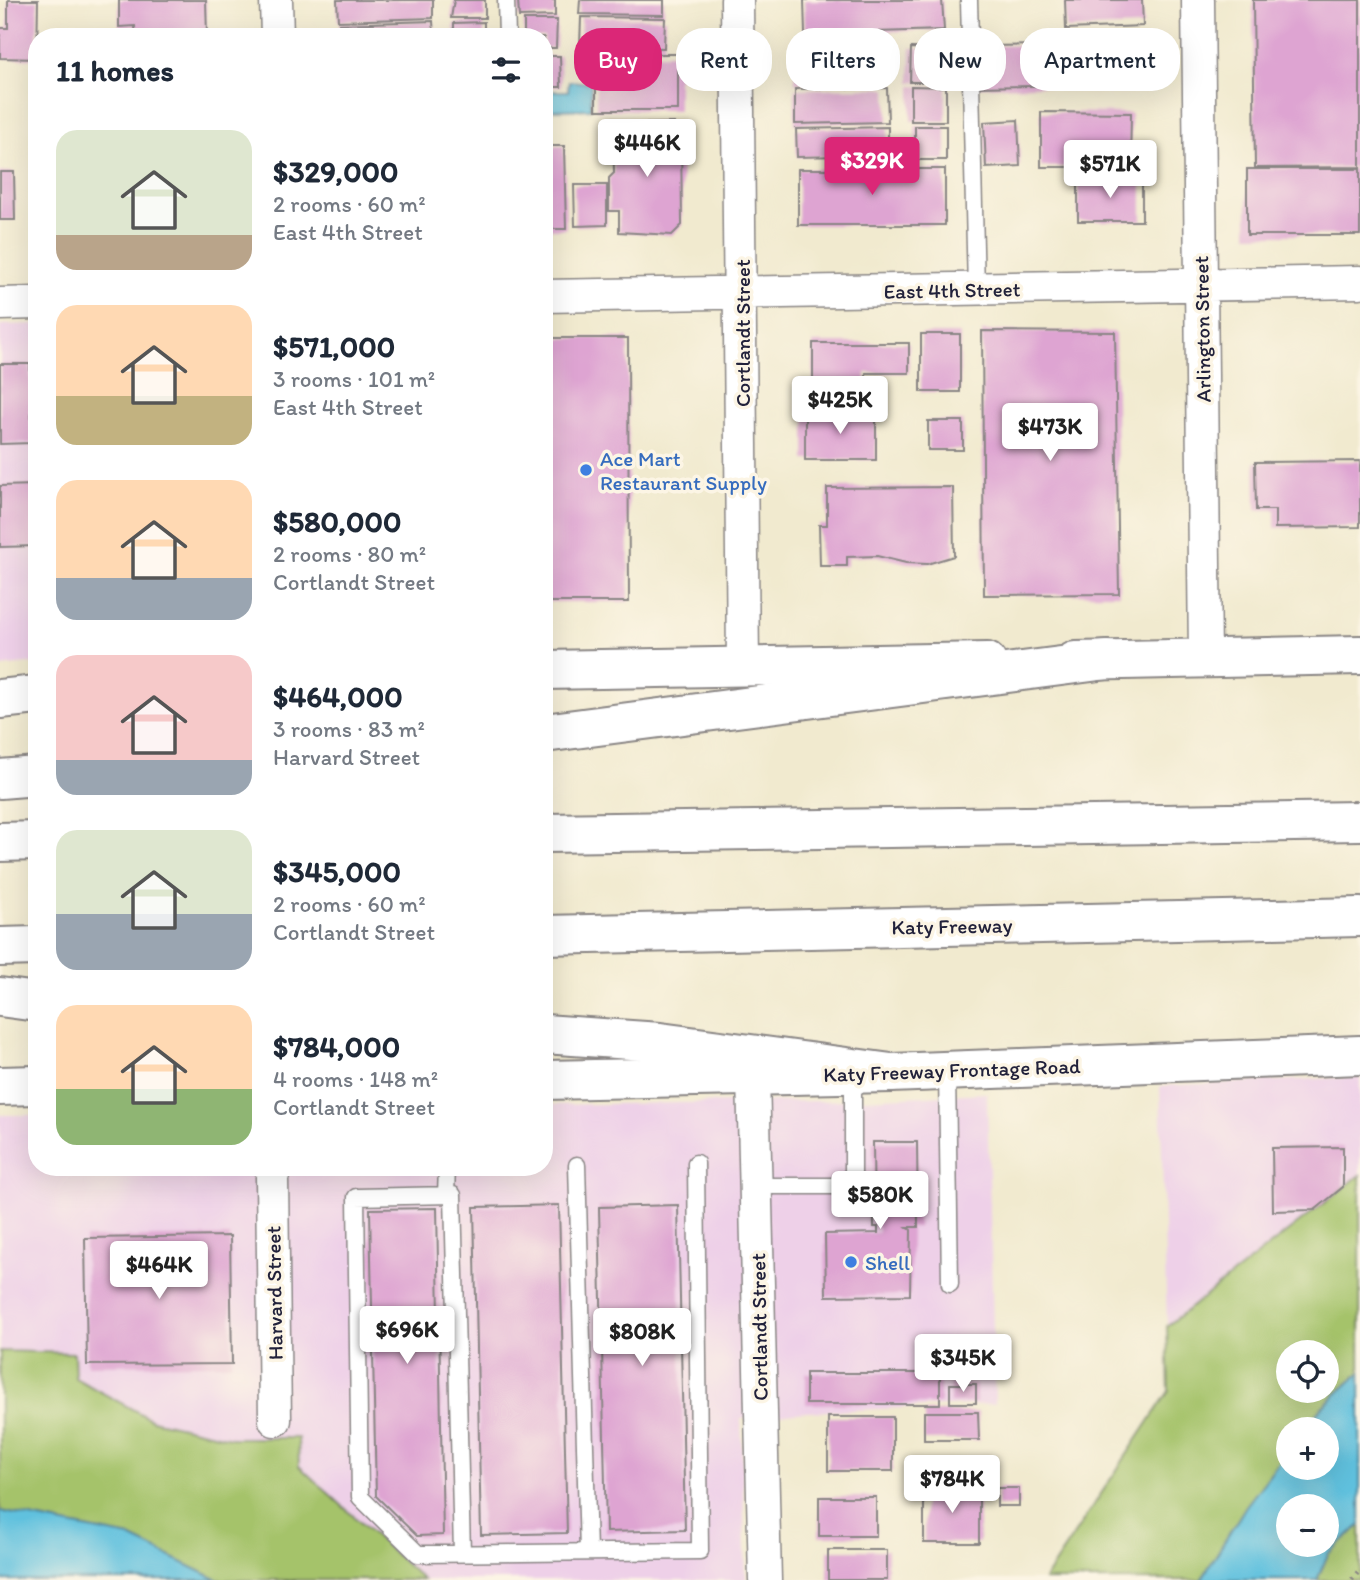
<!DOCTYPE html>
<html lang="en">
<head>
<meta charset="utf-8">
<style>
  body { margin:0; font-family:Itim,sans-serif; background:#f2f2f3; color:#1f2937; height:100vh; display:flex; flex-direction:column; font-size:26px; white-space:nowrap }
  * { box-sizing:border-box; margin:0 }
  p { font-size:23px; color:#747a83 }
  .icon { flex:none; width:38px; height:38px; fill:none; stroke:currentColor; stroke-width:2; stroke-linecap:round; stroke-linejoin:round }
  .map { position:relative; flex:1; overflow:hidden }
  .details { position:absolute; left:28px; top:28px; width:525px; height:1148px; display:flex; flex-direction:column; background:#fff; border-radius:28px; box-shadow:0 7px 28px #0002 }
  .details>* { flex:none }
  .guide { position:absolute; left:574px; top:28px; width:665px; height:63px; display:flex; gap:14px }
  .fabs { position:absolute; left:1276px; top:1340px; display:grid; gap:14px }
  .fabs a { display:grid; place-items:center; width:63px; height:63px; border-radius:50%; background:#fff; box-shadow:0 7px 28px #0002; font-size:35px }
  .price { position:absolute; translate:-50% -60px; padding:0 16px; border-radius:7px; background:#fff; color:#222; font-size:23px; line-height:46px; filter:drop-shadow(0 2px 4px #0008) }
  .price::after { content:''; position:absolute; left:50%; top:42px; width:21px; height:16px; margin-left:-10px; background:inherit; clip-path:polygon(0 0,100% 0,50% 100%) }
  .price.active { background:#db2777; color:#fff }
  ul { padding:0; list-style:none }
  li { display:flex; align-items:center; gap:21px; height:175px; padding:0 28px }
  li span { display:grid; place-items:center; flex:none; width:196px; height:140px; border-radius:21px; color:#555 }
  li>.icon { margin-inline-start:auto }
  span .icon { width:84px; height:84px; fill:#fffc; stroke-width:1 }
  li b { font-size:30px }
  h2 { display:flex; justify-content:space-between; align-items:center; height:84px; padding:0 28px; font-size:30px }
  .chip { padding:0 24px; border-radius:28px; background:#fff; box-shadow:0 7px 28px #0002; font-size:24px; line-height:63px }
  .chip.active { background:#db2777; color:#fff }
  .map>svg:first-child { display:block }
</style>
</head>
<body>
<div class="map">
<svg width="1360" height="1580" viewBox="0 0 1360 1580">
  <rect width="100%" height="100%" fill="#fcf5e5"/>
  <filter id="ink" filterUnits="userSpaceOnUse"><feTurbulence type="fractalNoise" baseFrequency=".0143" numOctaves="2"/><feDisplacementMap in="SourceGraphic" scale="14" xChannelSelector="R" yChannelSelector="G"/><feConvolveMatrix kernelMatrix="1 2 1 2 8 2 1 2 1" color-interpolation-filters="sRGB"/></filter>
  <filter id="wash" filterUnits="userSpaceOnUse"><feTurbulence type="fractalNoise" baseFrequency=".00686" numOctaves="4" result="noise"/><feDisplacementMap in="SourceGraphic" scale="28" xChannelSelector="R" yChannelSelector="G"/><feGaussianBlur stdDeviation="1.57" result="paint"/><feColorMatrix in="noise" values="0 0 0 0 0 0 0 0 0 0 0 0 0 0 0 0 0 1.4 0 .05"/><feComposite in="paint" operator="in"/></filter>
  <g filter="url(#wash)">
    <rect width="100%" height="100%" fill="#f1eacf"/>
    <path fill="#eed0e8" d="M37,324V663L0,667V325Z
      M1360,1077V1175L1167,1326L1160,1086Z
      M987,1093L995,1404L806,1412L741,1419L746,1580H423L298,1466V1438H231L152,1420L74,1378L73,1353L0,1351V1115H37V1167H544V1105L824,1101Z"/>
    <path fill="#a5c36b" stroke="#647253" stroke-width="2" fill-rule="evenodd" d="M1360,1175V1373L1321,1408L1304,1430H1288V1451L1246,1506L1201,1580H1044L1169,1391L1167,1326ZM1288,1353H1326V1391H1288Z
      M0,1351L74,1353L75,1378L152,1420L231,1438H298L299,1466L423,1580H218L130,1537L0,1511Z
      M1360,1525V1580H1317L1328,1554Z"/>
    <path fill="#60c1de" stroke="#41728c" stroke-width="2" fill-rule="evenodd" d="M569,81L591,83V109L551,110V91H568Z
      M1360,1373V1525L1328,1554L1317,1580H1201L1246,1506L1288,1451V1468H1326V1430H1304L1321,1408ZM1288,1507H1326V1545H1288Z
      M0,1511L130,1537L218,1580H0Z"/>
    <g id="blocks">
      <path fill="#dea4d2" d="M8,0H38L37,59L0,58V28H8Z
        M119,0H206L207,37H136L135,26L119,27Z
        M337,0H433V18L338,21Z
        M454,0H485V18H451Z
        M518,0H555V16L519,17Z
        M580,0H664V15L579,14Z
        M804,0H942L944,30L805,34Z
        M1065,0H1142L1143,26L1066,29Z
        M1253,0H1360V167L1255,168Z
        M581,17L665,18L664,48L580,46Z
        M524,20H557L556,48H544V37H524Z
        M433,21L434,37H340L339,24Z
        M484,22V37H454V23Z
        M1133,44L1134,84L978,87V46Z
        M887,48V82L795,83V49Z
        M911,48L946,49L945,82H910Z
        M596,54H678V110H596Z
        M544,56H560L561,87H544Z
        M911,86L946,87V121H911Z
        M887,88L888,122L795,124V89Z
        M1041,112L1131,113L1130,167H1041Z
        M1018,120L1020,166L986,168L984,122Z
        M674,123V133H681L682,225L672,235L619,232V211H609V178L614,173L613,133H624V124Z
        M915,126H946V160H915Z
        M888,127V155L797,157L796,129Z
        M544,146H564L566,229H544Z
        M798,169H945V225H798Z
        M1247,169H1360V235H1247Z
        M0,172H14L15,220H0Z
        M1078,178H1142V221H1078Z
        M574,185H607V225L575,226Z
        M982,331L1115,332L1119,594L984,595Z
        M921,334H960V392H921Z
        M544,338H628L629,602H544Z
        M813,343H909V373H866V397H813Z
        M0,364H30L32,443L0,444Z
        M805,412H876V460H805Z
        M928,421H963V450H928Z
        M1360,461V527L1275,528V510H1256L1255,462Z
        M37,485V546L0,547V486Z
        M953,487L954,556L927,564L906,563L877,556L847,557V566H820L819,525H827V488Z
        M873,1142H917L918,1227H907L911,1230L910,1295L826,1296L825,1234L878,1233V1227H874Z
        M1343,1147V1187L1315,1210L1273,1211L1272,1148Z
        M559,1205L567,1533L481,1535L474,1207Z
        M678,1205L685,1530L606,1532L599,1207Z
        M437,1208L443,1535L417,1536L376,1496L370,1209Z
        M230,1236L232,1364L87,1365L85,1238Z
        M806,1373H940V1404H806Z
        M950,1384H976V1403H950Z
        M924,1412H978L979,1440H924Z
        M828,1417H893V1471H828Z
        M924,1487H979V1543H924Z
        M997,1488H1019V1506H997Z
        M819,1497H876V1536H819Z
        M828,1550H887V1580H828Z"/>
    </g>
  </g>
  <g filter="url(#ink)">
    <use href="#blocks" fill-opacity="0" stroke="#8a8685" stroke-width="2"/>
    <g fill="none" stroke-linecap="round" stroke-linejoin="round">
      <g stroke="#8a8685" stroke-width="19">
        <path id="service" d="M506,0L507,37
          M969,0L976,290
          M947,1071L950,1284
          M577,1165L588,1552
          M756,1186H853V1073
          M446,1195L447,1167
          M462,1553L453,1195L356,1197L360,1497L418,1554L700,1551L696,1163"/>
      </g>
      <g stroke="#8a8685" stroke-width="35">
        <path id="minor" d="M276,0L277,37
          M737,0L743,666
          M1198,0L1205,658
          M544,296L1360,282
          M0,304L37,303
          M753,1075L765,1580
          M275,1420L272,1177L276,1167"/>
      </g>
      <g stroke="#8a8685" stroke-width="42">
        <path id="secondary" d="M1075,661L1360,655
          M544,670L987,662
          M0,699L37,695
          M544,1080L891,1073L1360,1055
          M0,1086L37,1085"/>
      </g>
      <g stroke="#8a8685" stroke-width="42">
        <path id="motorway" d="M544,733L1107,660
          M0,779L37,776
          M544,833L1360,821
          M0,842L37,841
          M544,935L1360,917
          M0,947L37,946
          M0,997L37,1002
          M544,1034L660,1042L891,1073"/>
      </g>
      <path stroke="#8a8685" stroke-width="4.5" stroke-dasharray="2 5" stroke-linecap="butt" d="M1352,1580L1360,1570"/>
      <use href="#service" stroke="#fff" stroke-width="16"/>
      <use href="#minor" stroke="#fff" stroke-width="32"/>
      <use href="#secondary" stroke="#fff" stroke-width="38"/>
      <use href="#motorway" stroke="#fff" stroke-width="38"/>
    </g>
  </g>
  <g fill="#3f7fe0" stroke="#fcf5e5" stroke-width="2.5">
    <circle cx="586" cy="470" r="7"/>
    <circle cx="851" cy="1262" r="7"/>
  </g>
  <g text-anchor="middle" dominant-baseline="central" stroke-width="7" stroke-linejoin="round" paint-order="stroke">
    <g font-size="21" fill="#22223b" stroke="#fcf5e5">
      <text transform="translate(952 290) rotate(-1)">East 4th Street</text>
      <text transform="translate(1202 329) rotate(-91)">Arlington Street</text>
      <text transform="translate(742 333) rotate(-90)">Cortlandt Street</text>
      <text transform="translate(952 926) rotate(-1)">Katy Freeway</text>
      <text transform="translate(952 1070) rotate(-2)">Katy Freeway Frontage Road</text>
      <text transform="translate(274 1293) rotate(-91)">Harvard Street</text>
      <text transform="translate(759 1327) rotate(-91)">Cortlandt Street</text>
    </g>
    <g font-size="21" fill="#366cbe" stroke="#fcf5e5" text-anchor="start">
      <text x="600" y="458">Ace Mart<tspan x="600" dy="24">Restaurant Supply</tspan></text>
      <text x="865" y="1262">Shell</text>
    </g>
  </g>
</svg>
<div class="fabs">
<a><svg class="icon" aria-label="locate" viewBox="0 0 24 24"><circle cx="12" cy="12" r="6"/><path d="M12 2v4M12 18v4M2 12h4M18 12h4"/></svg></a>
<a>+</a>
<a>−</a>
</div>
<b class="price" style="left:647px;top:179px">$446K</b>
<b class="price active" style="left:872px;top:197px">$329K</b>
<b class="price" style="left:1110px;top:200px">$571K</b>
<b class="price" style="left:840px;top:436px">$425K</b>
<b class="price" style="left:1050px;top:463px">$473K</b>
<b class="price" style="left:880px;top:1231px">$580K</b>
<b class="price" style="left:159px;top:1301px">$464K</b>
<b class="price" style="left:407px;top:1366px">$696K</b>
<b class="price" style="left:642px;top:1368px">$808K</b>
<b class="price" style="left:963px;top:1394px">$345K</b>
<b class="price" style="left:952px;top:1515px">$784K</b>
<div class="guide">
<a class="chip active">Buy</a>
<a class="chip">Rent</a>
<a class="chip">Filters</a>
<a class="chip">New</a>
<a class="chip">Apartment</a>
</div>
<section class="details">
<h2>11 homes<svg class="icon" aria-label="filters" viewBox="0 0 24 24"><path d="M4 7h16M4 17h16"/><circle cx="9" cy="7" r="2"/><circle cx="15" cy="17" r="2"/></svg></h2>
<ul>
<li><span style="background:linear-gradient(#dfe7d0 75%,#b9a48a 0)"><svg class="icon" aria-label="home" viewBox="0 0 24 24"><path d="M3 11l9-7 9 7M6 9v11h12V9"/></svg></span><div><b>$329,000</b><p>2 rooms · 60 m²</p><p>East 4th Street</p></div></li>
<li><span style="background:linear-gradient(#ffd9b3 65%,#c2b280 0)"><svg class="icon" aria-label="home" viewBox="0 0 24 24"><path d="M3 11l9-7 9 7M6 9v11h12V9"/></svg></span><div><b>$571,000</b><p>3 rooms · 101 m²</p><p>East 4th Street</p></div></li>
<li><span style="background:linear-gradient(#ffd9b3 70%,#9aa5b1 0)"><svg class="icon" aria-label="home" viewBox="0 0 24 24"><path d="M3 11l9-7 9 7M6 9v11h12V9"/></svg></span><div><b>$580,000</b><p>2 rooms · 80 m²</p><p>Cortlandt Street</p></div></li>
<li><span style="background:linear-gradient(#f6c9c9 75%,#9aa5b1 0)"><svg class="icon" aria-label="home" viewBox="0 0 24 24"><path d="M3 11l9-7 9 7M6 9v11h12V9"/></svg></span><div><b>$464,000</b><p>3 rooms · 83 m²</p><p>Harvard Street</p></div></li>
<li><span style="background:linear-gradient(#dfe7d0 60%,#9aa5b1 0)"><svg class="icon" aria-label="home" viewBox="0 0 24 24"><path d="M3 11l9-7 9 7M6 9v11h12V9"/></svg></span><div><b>$345,000</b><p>2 rooms · 60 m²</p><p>Cortlandt Street</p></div></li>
<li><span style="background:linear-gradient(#ffd9b3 60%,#8fb573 0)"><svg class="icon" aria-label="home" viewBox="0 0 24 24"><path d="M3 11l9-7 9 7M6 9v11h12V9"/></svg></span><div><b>$784,000</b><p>4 rooms · 148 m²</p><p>Cortlandt Street</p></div></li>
</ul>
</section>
</div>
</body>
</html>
